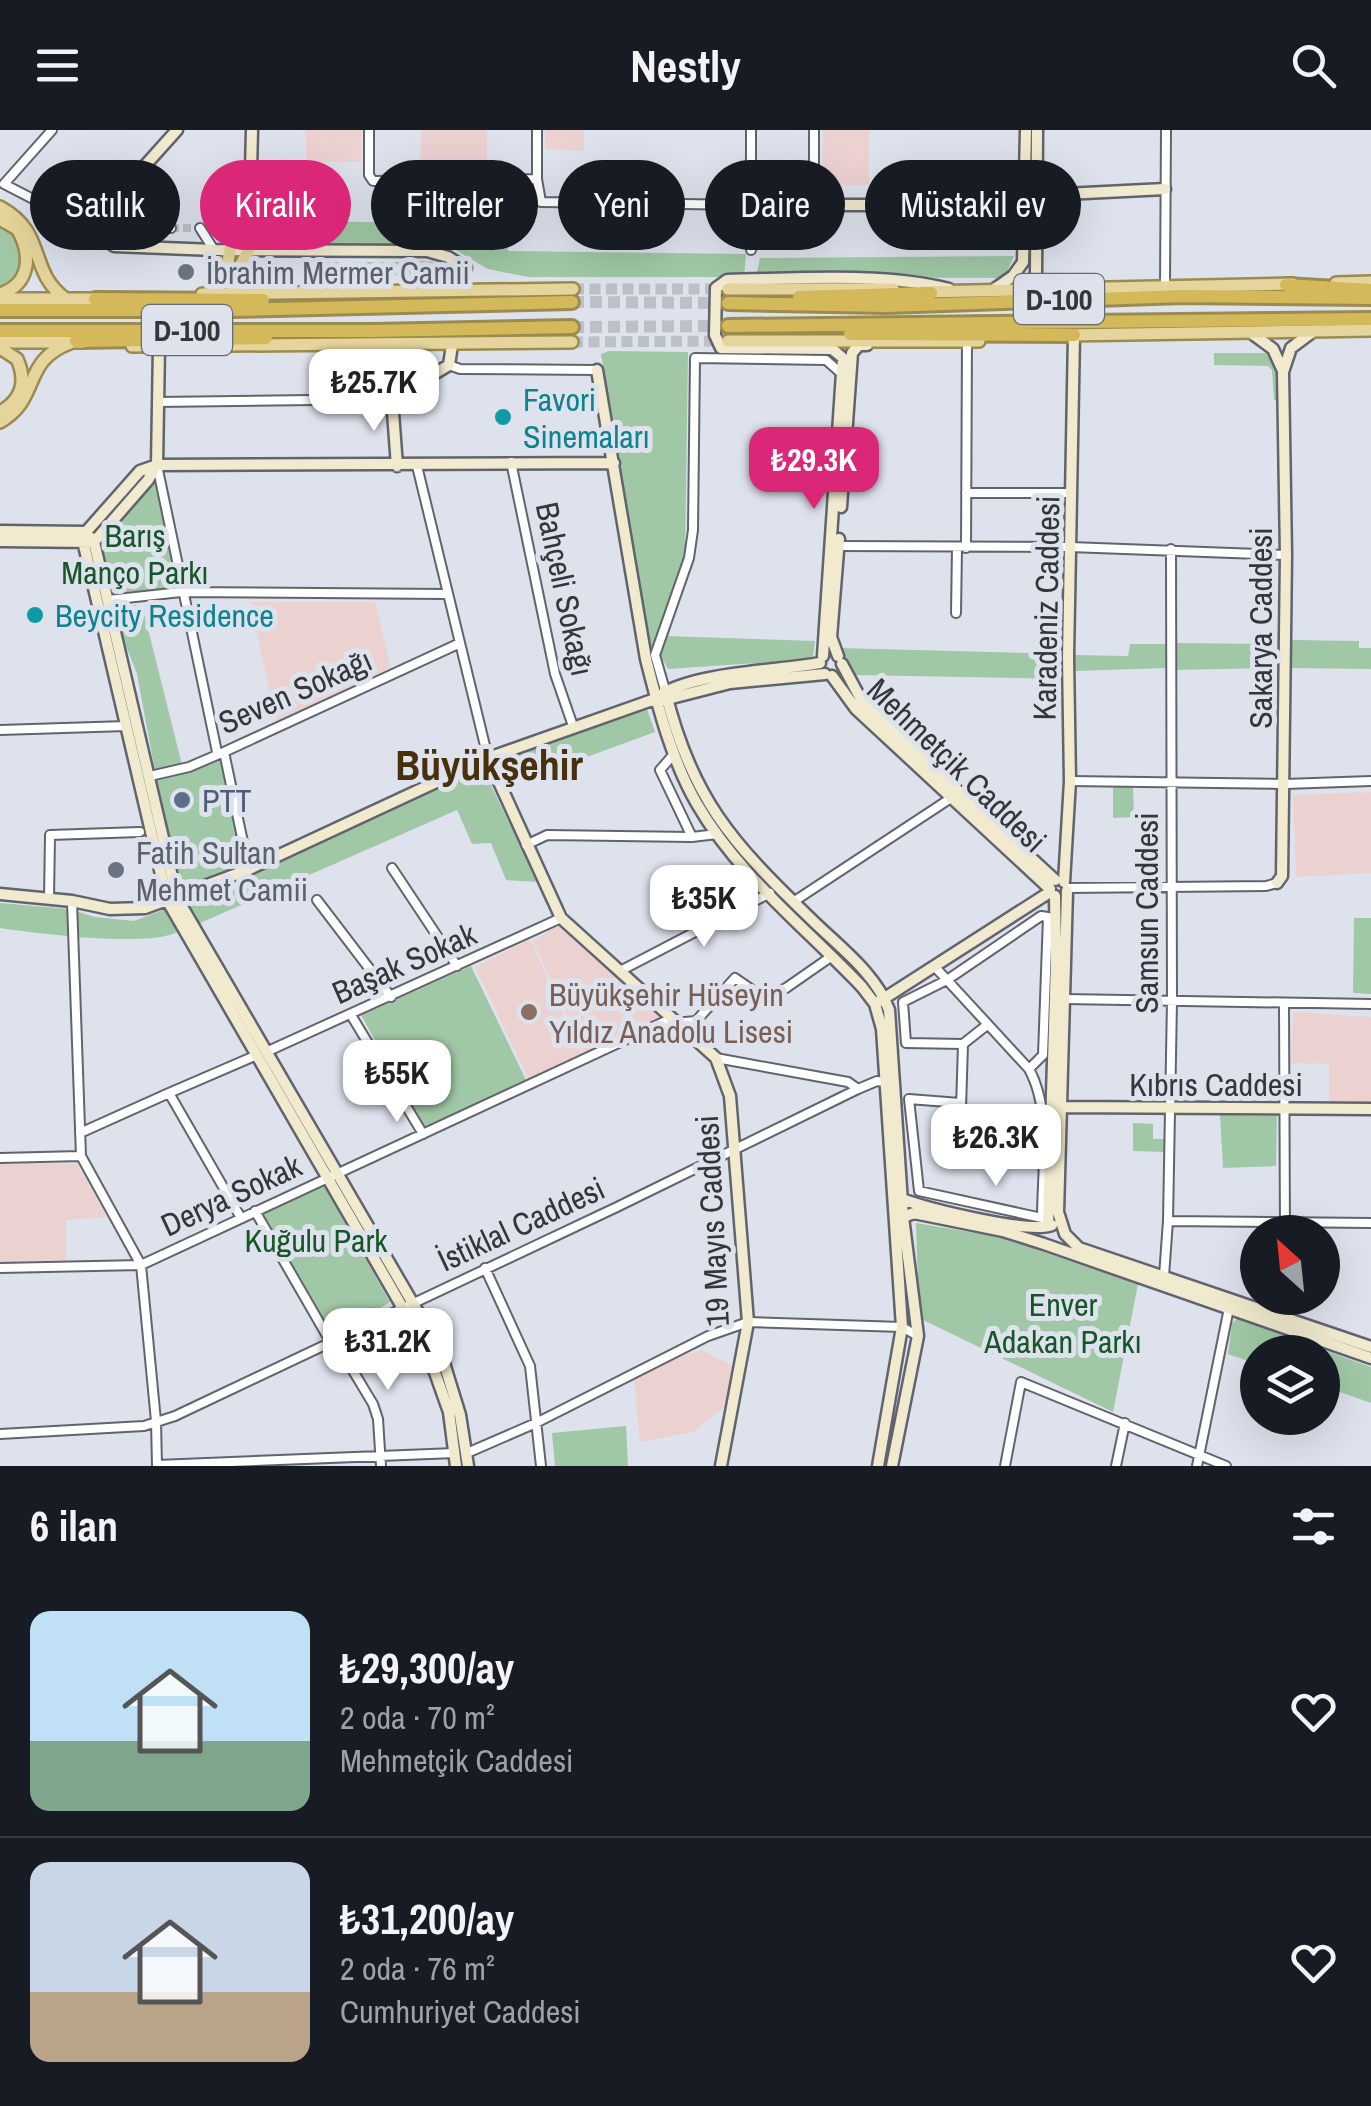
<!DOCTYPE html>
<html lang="tr">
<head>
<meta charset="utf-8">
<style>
  body { margin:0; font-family:"Archivo Narrow",sans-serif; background:#242831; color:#f1f3f6; height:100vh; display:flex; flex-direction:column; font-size:38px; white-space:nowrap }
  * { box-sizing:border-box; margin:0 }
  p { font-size:32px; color:#9ea1a6 }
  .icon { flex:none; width:55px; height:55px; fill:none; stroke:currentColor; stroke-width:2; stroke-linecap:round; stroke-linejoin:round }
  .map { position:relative; height:1336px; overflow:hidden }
  .panel { display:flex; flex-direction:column; background:#171b24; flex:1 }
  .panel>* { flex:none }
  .guide { position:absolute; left:30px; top:30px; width:1312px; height:90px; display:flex; gap:20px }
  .needle { width:65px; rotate:333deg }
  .controls { position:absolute; left:1240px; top:1085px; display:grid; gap:20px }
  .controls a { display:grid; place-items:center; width:100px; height:100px; border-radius:50%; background:#171b24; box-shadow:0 10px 40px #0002; font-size:50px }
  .price { position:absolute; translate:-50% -85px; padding:0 22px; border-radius:20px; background:#fff; color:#222; font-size:32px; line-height:65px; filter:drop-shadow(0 2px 5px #0008) }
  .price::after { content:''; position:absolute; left:50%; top:60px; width:30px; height:22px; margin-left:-15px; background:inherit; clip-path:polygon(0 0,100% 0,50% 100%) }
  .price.current { background:#db2777; color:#fff }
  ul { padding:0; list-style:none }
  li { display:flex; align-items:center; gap:30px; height:250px; padding:0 30px }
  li+li { border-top:2px solid #363941 }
  li span { display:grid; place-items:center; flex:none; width:280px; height:200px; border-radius:20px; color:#555 }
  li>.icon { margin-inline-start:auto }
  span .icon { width:120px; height:120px; fill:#fffc; stroke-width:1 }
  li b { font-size:42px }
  h2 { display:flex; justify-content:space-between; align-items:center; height:120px; padding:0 30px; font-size:42px }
  .pill { padding:0 35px; border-radius:45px; background:#171b24; box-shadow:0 10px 40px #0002; font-size:35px; line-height:90px }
  .pill.current { background:#db2777; color:#fff }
  header { display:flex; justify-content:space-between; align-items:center; height:130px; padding:0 30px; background:#171b24; font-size:45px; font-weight:700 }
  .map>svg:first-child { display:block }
</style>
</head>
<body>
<header><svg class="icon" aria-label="menu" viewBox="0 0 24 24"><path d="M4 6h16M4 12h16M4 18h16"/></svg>Nestly<svg class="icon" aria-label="search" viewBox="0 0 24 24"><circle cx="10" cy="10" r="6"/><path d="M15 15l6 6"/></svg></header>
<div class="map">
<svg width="1371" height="1336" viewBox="0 0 1371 1336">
  <rect width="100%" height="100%" fill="#dee2ed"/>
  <path fill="#ecd1d1" d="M306,0H361V32H306Z
    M421,0H487V46L420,45Z
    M545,0H584V21L545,19Z
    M823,0H869V55H822Z
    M250,472H375L391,537L277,594Z
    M1371,662V743L1296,747L1293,665Z
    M556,797H562L630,854L661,889L585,925L533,811Z
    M530,809L583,927L530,952L475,837Z
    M1293,882L1371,887V972L1329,971V934L1291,933Z
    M77,1033L107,1087L66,1090V1132L0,1135V1034Z
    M701,1220L733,1236L732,1271L693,1302L640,1312L634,1249L668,1231Z"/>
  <path fill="#a0c8a6" d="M312,52V91L508,95V121L746,124L744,147H528L488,139L447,115L260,114L256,109L258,53Z
    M0,95C21,104 24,127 17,146L0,159Z
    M1014,126L1006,144L996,148L770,147L760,146L757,142L760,128Z
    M412,130L437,132L463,146L303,144V136L318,132H406Z
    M609,221L688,222L685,431L650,522L601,224Z
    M1214,223H1266L1276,237L1278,270H1274L1272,240L1268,236L1214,235Z
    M152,351L157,353L178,457L106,464L96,412Z
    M110,475H142L182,635L155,641L137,544Z
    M665,506L815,511L813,527L801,530L668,539L660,525Z
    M1292,510L1359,511V518H1371V539L1291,538Z
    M1173,513L1274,514L1277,538L1173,540Z
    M1130,514H1167V538L1074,541L1073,525L1128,526Z
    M840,518L1066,524L1067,549L854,545Z
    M646,576L655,602L505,657L494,628Z
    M222,626L242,734L186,758L177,753L153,649L183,643Z
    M475,639L484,641L538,752L506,750L491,713L472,714L457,680L198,794L183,772Z
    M1133,656L1134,687L1113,688V657Z
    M0,773L69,779L95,787L134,791L168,778L180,800C158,819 32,803 0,798Z
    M1354,788H1371V864L1353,863Z
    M471,836L527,952L426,1002L361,885Z
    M1220,985L1277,986L1276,1036L1223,1038Z
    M1133,993L1153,994V1009H1165L1164,1022L1133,1021Z
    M319,1055L324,1056L390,1172L337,1204L330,1200L263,1085L264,1081Z
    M916,1093L999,1107L1138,1154L1113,1282L919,1188Z
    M1237,1189L1371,1237V1273L1323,1256L1322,1222H1258L1257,1234L1228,1224L1232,1193Z
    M626,1296L628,1336H555L552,1303Z"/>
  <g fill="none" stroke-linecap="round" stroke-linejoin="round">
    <path stroke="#bcc0c9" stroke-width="8" stroke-dasharray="8 4" stroke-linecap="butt" d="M171,98H200"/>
    <path stroke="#bcc0c9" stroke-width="11" stroke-dasharray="11 5.5" stroke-linecap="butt" d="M573,159H723
      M572,212L728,211"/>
    <path stroke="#bcc0c9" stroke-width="12" stroke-dasharray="12 6" stroke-linecap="butt" d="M572,172L726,173
      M572,197L725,196"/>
    <g stroke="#61646e" stroke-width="12">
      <path id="street" d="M52,0L4,54L89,98
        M369,0V45L373,51L537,49
        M537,0V49L541,72L751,75
        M751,0V120
        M814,74V0
        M200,98L214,120
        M148,118L163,98H171
        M1165,156L1166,0
        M449,235L460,239L597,240
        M157,272L392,269
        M511,332L555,544L573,596
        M157,335L217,622
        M417,336L488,628
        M966,363H1072
        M838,416L1070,417L1286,425
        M966,418L967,211
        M108,470L181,462L447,464
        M956,483L957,418
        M665,560L655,525L689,428L693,400L695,228L826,230L842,244
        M0,600L127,596
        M224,622L247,731L245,741
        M674,624L660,640L692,707
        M150,646L189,637L224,622L458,514
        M1070,651L1285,654L1371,651
        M526,715L547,705L692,707L717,704
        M392,738L457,836
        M1067,758L1266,756L1277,753
        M49,769L50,705L140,702
        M317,770L391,867
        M72,771L81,1026L141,1135L156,1291L157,1336
        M793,772L951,668
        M935,837L1029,939C1052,981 1042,1041 1042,1088L919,1061L909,969L960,973
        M620,841L770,763
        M1065,869L1371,874
        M1284,874L1285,1102
        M351,885L423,1004
        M674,893L696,891L735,848L764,868L786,858L832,826
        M963,914L987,895
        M266,922L561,788
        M716,928L848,952L858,959
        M1029,939L1043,925L1048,787L1041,786L947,850L903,872L906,913L963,914L960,1011L1042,1014
        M960,980H1042
        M80,1003L169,963
        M0,1028L81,1026
        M255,1081L330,1211
        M241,1088L169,963L257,925
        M1168,1091L1371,1093
        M0,1138L141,1135L670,889
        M485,1138L530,1236L541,1336
        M1164,1146L1168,1091L1172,871L1171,419
        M1284,1187L1285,1168
        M334,1209L373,1274L378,1289L381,1336
        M0,1304L144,1296L175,1286L617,1077L858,959L877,951L885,952
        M467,1323L536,1293L708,1206L748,1192L902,1197L918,1206
        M157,1335L455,1323
        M1005,1336L1021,1252L1226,1336
        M1116,1336L1125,1293
        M1197,1336L1229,1178"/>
    </g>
    <g stroke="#61646e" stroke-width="15">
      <path id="secondary" d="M177,0L89,98L114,116L214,120L427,121L448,127L466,138
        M1037,0L1036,143L1038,152L1053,158
        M751,75H1038L1065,64L1165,59
        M102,85L113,115
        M249,120L252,0
        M993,160L1013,146L1023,132L1026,0
        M1250,202L1273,219L1283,241
        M597,240L646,529C658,577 672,631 697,674C738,745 806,798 862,857L875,874L882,899L902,1197L878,1336
        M157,335L159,217
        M397,336L392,269L449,235L452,215
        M841,377L852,223L859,215H867
        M0,401L86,402
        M86,402L94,412L177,768L440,1220L460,1285L468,1336
        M0,411L94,412L148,350L156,336
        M823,526L843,228L832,219L721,218L715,205L716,158L727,150C795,149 884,142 949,159
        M838,526L831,507L839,409
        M842,534L863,573L1055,750
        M832,546L856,579L1050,759
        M665,560C691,668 732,713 810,788C837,815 876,843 889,880L903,1087L918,1206L892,1336
        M664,570L730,553L825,544
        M488,628L561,788L716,928L730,966L748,1192L721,1336
        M1064,752L1070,651L1068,527L1074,205
        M1277,753L1282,746L1286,425L1283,242L1291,218L1315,200
        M1067,761L1058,1082L1065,1104L1079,1118L1371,1217
        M0,764L72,771L110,779L145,778L245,741L488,628L655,569C686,542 778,541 820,533
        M880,871L1050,762
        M1062,977L1371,979
        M902,1069C929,1079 1029,1104 1052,1095
        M903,1087L914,1083L1003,1101L1044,1114L1371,1228
        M1048,1096L1056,833L1055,766
        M456,1336L449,1282L427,1220L167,770L83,411L86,402L140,341L157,335L614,333"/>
    </g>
    <g stroke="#9b8b4f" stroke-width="16">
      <path id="primary" d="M0,77C48,103 27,141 66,169
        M0,89L17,99C32,124 31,154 0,164
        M1336,153L1371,152
        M728,159H893
        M922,162L1293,154
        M238,163L235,145L249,120
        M202,164L573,159
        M211,164L226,144L230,120
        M0,169H104
        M1067,205L1371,200
        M728,211H979
        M0,212H83
        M132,216L572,212
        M0,218L17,229C27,251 22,270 0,282
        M0,292C41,269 21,231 70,213"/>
    </g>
    <g stroke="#9b8b4f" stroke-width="18">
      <path id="highway" d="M1286,155L1371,160
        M799,167L931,163
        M95,169L263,170
        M728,173L887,176L1183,166L1371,168
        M0,180H230L572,172
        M728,196L1371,189
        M0,201H373L572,197
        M850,204L1074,205
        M76,211L266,208"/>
    </g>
    <use href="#street" stroke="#fff" stroke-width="8"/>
    <use href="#secondary" stroke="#f2eace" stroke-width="10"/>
    <use href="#primary" stroke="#e5d59c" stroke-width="11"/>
    <use href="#highway" stroke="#d3b95a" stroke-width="12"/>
  </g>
  <g fill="#6b7280" stroke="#dee2ed" stroke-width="4">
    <circle cx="186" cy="142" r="10"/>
    <circle cx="116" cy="740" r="10"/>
  </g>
  <g fill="#0f9aa8" stroke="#dee2ed" stroke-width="4">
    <circle cx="503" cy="287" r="10"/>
    <circle cx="35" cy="485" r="10"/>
  </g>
  <circle fill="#5c6f8a" stroke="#dee2ed" stroke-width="4" cx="182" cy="670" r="10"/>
  <circle fill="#8d6e63" stroke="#dee2ed" stroke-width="4" cx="529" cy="882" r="10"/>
  <g text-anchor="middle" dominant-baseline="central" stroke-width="10" stroke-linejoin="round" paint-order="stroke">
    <g fill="#dee2ed" stroke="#676a70" stroke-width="2.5">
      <rect x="1014" y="144" width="90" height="50" rx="8"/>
      <rect x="142" y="175" width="90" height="50" rx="8"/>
    </g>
    <g font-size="30" font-weight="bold" fill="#34363a">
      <text x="1059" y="169">D-100</text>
      <text x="187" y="200">D-100</text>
    </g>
    <g font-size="32" fill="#5b616d" stroke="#dee2ed" text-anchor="start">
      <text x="206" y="142">İbrahim Mermer Camii</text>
      <text x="136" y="722">Fatih Sultan<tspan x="136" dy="37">Mehmet Camii</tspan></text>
    </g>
    <g font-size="32" fill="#0d838f" stroke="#dee2ed" text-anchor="start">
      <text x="523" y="269">Favori<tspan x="523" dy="37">Sinemaları</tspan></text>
      <text x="55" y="485">Beycity Residence</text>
    </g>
    <g font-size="32" fill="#175629" stroke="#dee2ed">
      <text x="135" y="405">Barış<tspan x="135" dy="37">Manço Parkı</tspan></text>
      <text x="316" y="1110">Kuğulu Park</text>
      <text x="1063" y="1174">Enver<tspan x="1063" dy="37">Adakan Parkı</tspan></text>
    </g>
    <g font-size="32" fill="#34363a" stroke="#dee2ed">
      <text transform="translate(565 459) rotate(78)">Bahçeli Sokağı</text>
      <text transform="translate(1046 478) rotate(-89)">Karadeniz Caddesi</text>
      <text transform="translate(1260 498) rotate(-90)">Sakarya Caddesi</text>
      <text transform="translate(295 561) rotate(-24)">Seven Sokağı</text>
      <text transform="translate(957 635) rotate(44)">Mehmetçik Caddesi</text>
      <text transform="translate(1146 783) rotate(-90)">Samsun Caddesi</text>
      <text transform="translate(404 833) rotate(-24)">Başak Sokak</text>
      <text x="1216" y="954">Kıbrıs Caddesi</text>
      <text transform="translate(231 1065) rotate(-25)">Derya Sokak</text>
      <text transform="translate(712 1091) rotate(-93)">19 Mayıs Caddesi</text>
      <text transform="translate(521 1094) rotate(-25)">İstiklal Caddesi</text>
    </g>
    <g font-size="32" fill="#4e5e75" stroke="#dee2ed" text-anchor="start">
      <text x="202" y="670">PTT</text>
    </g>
    <g font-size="32" fill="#785e54" stroke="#dee2ed" text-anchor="start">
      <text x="549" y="864">Büyükşehir Hüseyin<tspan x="549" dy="37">Yıldız Anadolu Lisesi</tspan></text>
    </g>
    <g font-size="42" font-weight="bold" fill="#47300c" stroke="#dee2ed">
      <text x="489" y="635">Büyükşehir</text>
    </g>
  </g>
</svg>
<div class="controls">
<a><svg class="needle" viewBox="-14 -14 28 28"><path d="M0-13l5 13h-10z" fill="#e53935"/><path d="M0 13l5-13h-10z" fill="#9ea1a6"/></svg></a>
<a><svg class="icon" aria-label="layers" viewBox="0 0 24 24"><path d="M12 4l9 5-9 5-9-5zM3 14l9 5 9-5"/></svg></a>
</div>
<b class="price" style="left:374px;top:304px">₺25.7K</b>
<b class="price current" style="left:814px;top:382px">₺29.3K</b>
<b class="price" style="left:704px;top:820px">₺35K</b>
<b class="price" style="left:397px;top:995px">₺55K</b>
<b class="price" style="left:996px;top:1059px">₺26.3K</b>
<b class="price" style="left:388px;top:1263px">₺31.2K</b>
<div class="guide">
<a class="pill">Satılık</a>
<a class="pill current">Kiralık</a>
<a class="pill">Filtreler</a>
<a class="pill">Yeni</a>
<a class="pill">Daire</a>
<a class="pill">Müstakil ev</a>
</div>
</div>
<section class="panel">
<h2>6 ilan<svg class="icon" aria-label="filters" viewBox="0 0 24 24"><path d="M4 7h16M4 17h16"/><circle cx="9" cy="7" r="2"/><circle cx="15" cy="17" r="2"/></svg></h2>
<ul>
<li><span style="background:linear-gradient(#bfe0f5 65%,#7fa58c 0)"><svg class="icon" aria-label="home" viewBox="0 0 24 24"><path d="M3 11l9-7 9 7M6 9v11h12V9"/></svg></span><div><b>₺29,300/ay</b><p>2 oda · 70 m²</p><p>Mehmetçik Caddesi</p></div><svg class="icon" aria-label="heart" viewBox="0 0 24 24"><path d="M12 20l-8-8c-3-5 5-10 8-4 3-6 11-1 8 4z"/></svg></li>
<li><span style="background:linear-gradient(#c9d6e8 65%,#b9a48a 0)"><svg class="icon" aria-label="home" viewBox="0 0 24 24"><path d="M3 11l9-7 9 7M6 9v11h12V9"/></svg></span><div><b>₺31,200/ay</b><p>2 oda · 76 m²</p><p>Cumhuriyet Caddesi</p></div><svg class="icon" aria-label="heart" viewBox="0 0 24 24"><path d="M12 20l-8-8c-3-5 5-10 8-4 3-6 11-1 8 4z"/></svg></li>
</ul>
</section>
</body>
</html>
